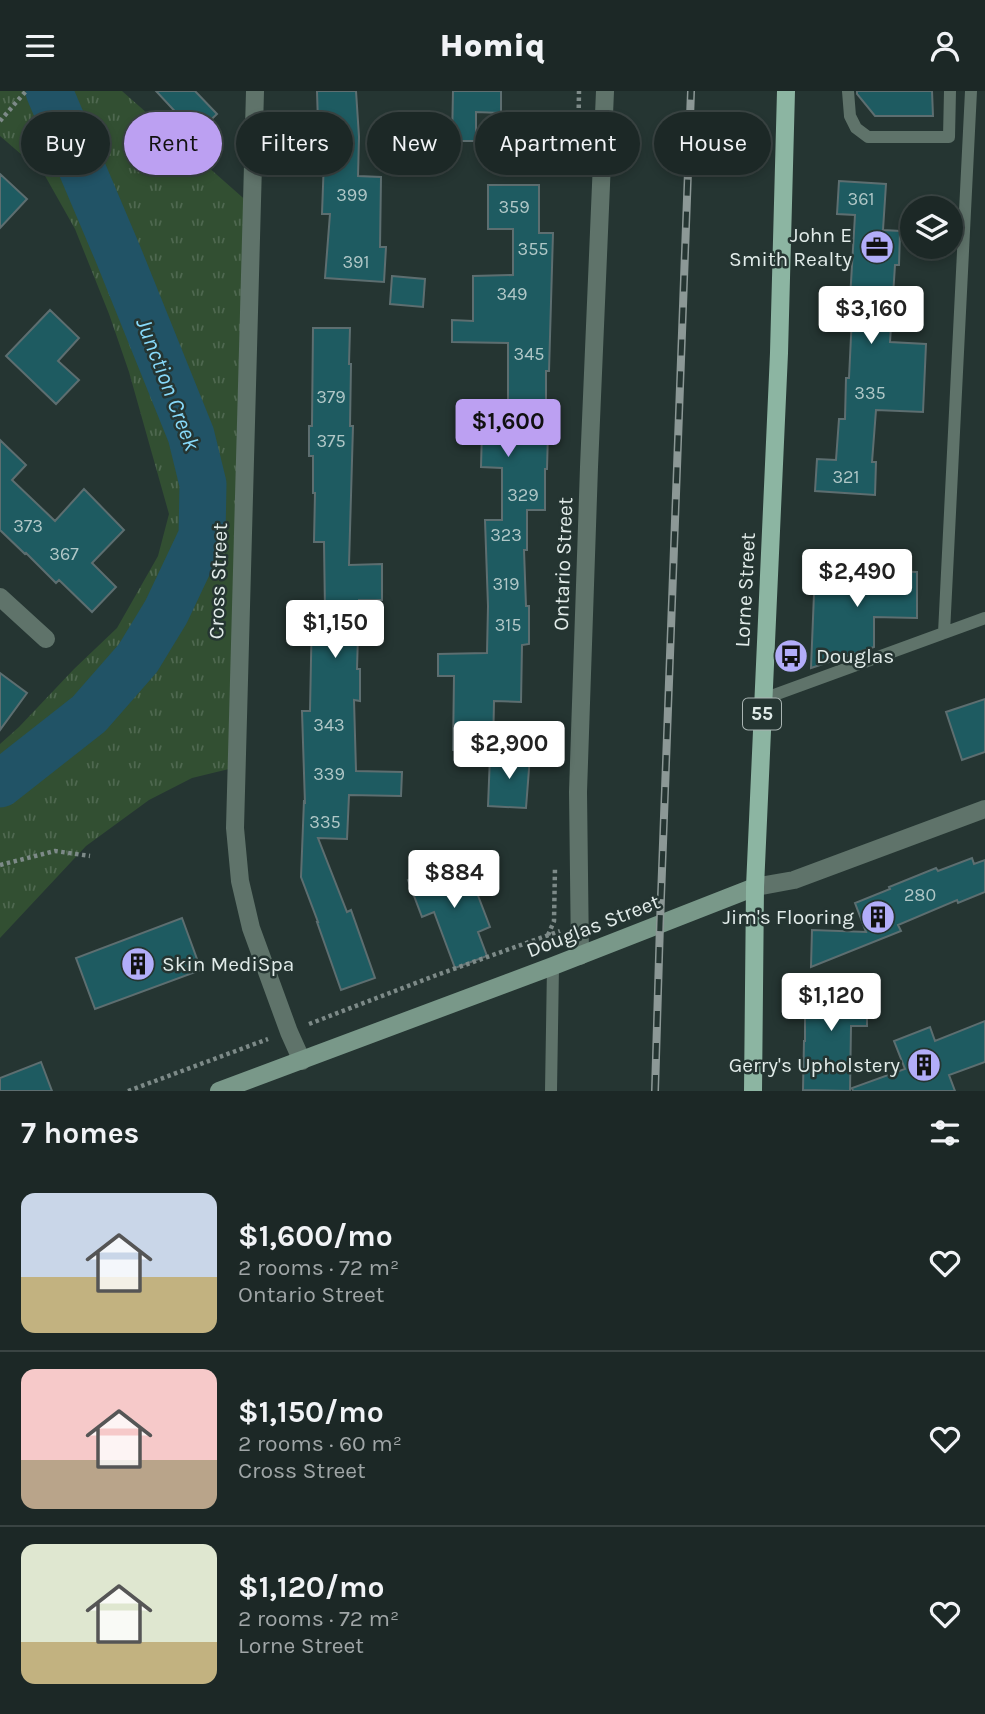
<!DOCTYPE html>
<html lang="en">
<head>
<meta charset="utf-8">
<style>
  body { margin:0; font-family:Karla,sans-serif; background:#25302e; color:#f1f3f6; height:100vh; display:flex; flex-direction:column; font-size:26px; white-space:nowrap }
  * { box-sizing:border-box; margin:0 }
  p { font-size:23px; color:#a0a6a7 }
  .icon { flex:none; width:38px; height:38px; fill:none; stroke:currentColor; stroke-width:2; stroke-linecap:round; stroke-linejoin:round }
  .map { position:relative; height:1000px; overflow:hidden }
  .sheet { display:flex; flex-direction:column; background:#1c2826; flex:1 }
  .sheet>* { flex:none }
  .guide { position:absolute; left:21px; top:21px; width:943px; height:63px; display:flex; gap:14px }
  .tools { position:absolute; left:900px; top:105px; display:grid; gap:14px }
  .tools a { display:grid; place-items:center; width:63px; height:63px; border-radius:50%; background:#1c2826; box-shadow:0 4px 10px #0003,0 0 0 2px #3a4443; font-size:35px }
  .price { position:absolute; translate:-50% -60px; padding:0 16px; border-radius:7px; background:#fff; color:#222; font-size:23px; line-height:46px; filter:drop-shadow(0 2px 4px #0008) }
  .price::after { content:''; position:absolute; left:50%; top:42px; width:21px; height:16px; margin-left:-10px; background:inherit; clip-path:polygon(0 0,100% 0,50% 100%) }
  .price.on { background:#bca0f2; color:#111 }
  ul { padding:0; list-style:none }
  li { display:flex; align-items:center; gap:21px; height:175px; padding:0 21px }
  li+li { border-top:2px solid #3a4443 }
  li span { display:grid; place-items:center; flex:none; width:196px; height:140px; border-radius:14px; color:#555 }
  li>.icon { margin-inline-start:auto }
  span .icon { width:84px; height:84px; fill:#fffc; stroke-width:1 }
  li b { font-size:30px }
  h2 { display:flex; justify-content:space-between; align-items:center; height:84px; padding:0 21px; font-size:30px }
  .chip { padding:0 24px; border-radius:32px; background:#1c2826; box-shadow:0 4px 10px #0003,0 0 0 2px #3a4443; font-size:24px; line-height:63px }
  .chip.on { background:#bca0f2; color:#111 }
  header { display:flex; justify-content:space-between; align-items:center; height:91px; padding:0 21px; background:#1c2826; font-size:32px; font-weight:800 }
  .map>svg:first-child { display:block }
</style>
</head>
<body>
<header><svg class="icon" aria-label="menu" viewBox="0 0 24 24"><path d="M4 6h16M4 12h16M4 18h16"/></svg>Homiq<svg class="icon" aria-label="person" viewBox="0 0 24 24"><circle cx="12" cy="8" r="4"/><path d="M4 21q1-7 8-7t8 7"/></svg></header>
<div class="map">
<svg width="985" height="1000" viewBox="0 0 985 1000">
  <defs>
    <pattern id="grass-tufts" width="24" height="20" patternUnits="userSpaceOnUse" patternTransform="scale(1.75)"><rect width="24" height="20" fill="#324f32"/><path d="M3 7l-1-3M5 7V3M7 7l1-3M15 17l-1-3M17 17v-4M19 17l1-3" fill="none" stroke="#4f6850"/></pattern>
  </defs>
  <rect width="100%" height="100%" fill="#253532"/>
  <path fill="url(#grass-tufts)" d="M0,0H122L250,113L233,677L192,687L149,709L86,755L0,847V653L19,636L74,578L117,537L158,465L169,423L129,281L109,223L75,138L44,83L0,45Z"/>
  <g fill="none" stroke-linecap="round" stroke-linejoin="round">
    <path stroke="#215366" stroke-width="47" d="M0,693L89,623L138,567L166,521L202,445L203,393L191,344L118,163L49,0"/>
  </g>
  <path fill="#1e5b61" stroke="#5d6e70" stroke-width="2" d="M156,0H195L217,23L196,43Z
    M317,0H356L359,46L358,85L381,86L380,156H386L384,191L325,187L330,123H322L324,68H322V32H318Z
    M453,0H501V22L476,21V50H452Z
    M857,0H932L933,25H875L857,3Z
    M556,49L557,84L520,85L519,50Z
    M0,83L27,108L0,137Z
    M839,90L886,93L883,139L900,140L899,174H895L890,251L926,253L923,321L876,319L872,371H876L875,404L815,400L817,368L836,369L839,328H845L846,287H849L852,225H849L855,124L837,123Z
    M488,94H539V142H553L549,280H546V341H548L547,378H545V419H527V459H524L526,515H529V553L522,554L521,611L494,610L493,660L453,659L454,585H438V563L487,562L488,515L485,429H502V377L481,376L482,339L508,340V252L452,251V229L473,230V185L513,184V138H488Z
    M392,185L425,188L423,216L390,213Z
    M50,219L79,247L58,270L79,289L56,313L6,265Z
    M313,237H350L349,273H351L350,335H353L349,474L382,473V509H359L357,578H360V610L354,609L356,680L402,681L401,705L349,704L347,748L318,747L347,821L351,819L375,887L341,899L317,831H318L301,786L304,709L305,713L302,620H310L312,520H325L324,451H314L315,402H313V365H309V335H312Z
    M0,349L26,374L12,389L55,430L84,398L124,439L92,472L116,496L92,521L59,489L56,492L26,462L25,463L0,439Z
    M815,478L917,481V527L874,526V556L811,577Z
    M0,582L27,602L0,639Z
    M985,608V661L962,669L946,621Z
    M490,665H530L526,717L488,715Z
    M972,767L974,773L985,769V801L958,812L957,809L898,834L901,840L811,876L812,839L866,841L855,812L890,798L889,796L936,777L938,780Z
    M464,768L490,836L478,841L487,865L455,877L434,821L422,826L408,789Z
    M182,827L201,879L95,918L76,867Z
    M805,891H867V935H851L850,1000L803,999L804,950H805Z
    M985,930V971L949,984L955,1000H853L852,997L905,978L894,950L930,936L935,950Z
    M41,971L52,1000H0V987Z"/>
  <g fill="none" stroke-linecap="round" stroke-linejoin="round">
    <path stroke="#7d8a88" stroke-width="4.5" stroke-dasharray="3.5 3.5" stroke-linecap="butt" d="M0,30L26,0
      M578,66L579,0
      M0,774L55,760L90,765
      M548,844L554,830L555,777
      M309,933L434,885L560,840
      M128,1000L268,948"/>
    <path stroke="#5f736a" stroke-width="12" d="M848,0L850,25L856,37L868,46H949L950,0
      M944,542L971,0
      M763,608L985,527
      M551,1000L553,875"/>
    <path stroke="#5f736a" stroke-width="18" d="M255,0L235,737L240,790L251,837L289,941L302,970
      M0,506L46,548
      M580,865L578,701L589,376L605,0"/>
    <path stroke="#5f736a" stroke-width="18" d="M755,796L794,789L985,718"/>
    <path stroke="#799889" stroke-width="18" d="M219,1000L553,875L755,796"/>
    <path stroke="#8cb5a2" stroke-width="18" d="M753,1000L755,796L779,262L786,0"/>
    <g stroke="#8c9896" stroke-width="8">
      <path id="rail" d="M655,1000L660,833L691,0"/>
    </g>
    <use href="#rail" stroke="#253532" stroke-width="5" stroke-dasharray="16" stroke-linecap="butt"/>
  </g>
  <defs>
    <g id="office-disc" transform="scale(1.75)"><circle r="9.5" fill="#b2adf9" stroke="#253532"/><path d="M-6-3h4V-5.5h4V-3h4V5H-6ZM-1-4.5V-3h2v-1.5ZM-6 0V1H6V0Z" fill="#111"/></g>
    <g id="bus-disc" transform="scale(1.75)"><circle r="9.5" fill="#b2adf9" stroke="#253532"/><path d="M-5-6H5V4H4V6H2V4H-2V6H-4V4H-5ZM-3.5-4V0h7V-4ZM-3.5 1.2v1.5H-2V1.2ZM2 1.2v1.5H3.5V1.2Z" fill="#111"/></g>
    <g id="building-disc" transform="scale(1.75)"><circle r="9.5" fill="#b2adf9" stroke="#253532"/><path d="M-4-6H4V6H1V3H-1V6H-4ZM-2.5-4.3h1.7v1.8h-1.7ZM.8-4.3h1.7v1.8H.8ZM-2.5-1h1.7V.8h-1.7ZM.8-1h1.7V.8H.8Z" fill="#111"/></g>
  </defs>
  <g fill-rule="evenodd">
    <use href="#office-disc" x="877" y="156"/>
    <use href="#bus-disc" x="791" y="565"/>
    <use href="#building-disc" x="878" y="826"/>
    <use href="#building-disc" x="138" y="873"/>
    <use href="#building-disc" x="924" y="974"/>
  </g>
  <g text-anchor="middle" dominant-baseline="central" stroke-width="5" stroke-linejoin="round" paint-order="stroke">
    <g font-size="18" fill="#b0c7c7">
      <text x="352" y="104">399</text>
      <text x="861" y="108">361</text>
      <text x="514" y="116">359</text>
      <text x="533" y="158">355</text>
      <text x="356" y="171">391</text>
      <text x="512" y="203">349</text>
      <text x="529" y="263">345</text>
      <text x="870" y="302">335</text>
      <text x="331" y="306">379</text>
      <text x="331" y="350">375</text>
      <text x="846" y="386">321</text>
      <text x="523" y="404">329</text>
      <text x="28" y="435">373</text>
      <text x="506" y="444">323</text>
      <text x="64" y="463">367</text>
      <text x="506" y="493">319</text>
      <text x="508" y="534">315</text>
      <text x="329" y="634">343</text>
      <text x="329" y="683">339</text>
      <text x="325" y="731">335</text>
      <text x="920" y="804">280</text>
    </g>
    <rect fill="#253532" stroke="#a9b4b2" stroke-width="2" x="743" y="607.5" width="38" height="31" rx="5"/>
    <g font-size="19" font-weight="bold" fill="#e1ebe9">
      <text x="762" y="623">55</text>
    </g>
    <g font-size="21" fill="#e1ebe9" stroke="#253532" text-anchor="end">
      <text x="852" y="144">John E<tspan x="852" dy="24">Smith Realty</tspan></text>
      <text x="816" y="565" text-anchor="start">Douglas</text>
      <text x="854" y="826">Jim's Flooring</text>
      <text x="162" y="873" text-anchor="start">Skin MediSpa</text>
      <text x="900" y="974">Gerry's Upholstery</text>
    </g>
    <g font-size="21" fill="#e1ebe9" stroke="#253532">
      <text transform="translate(563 473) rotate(-88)">Ontario Street</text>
      <text transform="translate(218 490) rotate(-88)">Cross Street</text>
      <text transform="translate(745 499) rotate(-87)">Lorne Street</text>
      <text transform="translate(593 835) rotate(-21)">Douglas Street</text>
    </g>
    <g font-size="23" font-style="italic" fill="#87d9f9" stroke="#253532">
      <text transform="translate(168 293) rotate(69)">Junction Creek</text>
    </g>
  </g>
</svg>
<div class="tools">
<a><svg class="icon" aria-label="layers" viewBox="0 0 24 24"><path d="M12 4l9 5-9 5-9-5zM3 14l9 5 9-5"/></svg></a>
</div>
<b class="price" style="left:871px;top:255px">$3,160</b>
<b class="price on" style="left:508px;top:368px">$1,600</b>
<b class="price" style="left:857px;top:518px">$2,490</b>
<b class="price" style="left:335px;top:569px">$1,150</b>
<b class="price" style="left:509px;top:690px">$2,900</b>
<b class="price" style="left:454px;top:819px">$884</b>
<b class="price" style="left:831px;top:942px">$1,120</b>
<div class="guide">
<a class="chip">Buy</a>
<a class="chip on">Rent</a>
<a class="chip">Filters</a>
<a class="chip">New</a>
<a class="chip">Apartment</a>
<a class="chip">House</a>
</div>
</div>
<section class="sheet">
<h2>7 homes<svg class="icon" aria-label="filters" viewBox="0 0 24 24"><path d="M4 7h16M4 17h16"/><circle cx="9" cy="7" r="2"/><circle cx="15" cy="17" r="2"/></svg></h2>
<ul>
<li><span style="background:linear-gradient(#c9d6e8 60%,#c2b280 0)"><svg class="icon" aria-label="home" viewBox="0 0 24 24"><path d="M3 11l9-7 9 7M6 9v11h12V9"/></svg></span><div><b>$1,600/mo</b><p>2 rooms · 72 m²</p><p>Ontario Street</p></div><svg class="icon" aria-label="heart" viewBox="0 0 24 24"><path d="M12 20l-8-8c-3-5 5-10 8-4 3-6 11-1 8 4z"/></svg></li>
<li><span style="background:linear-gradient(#f6c9c9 65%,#b9a48a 0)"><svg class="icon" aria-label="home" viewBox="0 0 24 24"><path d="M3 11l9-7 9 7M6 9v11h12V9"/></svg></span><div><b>$1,150/mo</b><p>2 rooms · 60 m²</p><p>Cross Street</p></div><svg class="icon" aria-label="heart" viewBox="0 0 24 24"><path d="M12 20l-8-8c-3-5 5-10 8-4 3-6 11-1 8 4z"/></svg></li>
<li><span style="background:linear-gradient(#dfe7d0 70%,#c2b280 0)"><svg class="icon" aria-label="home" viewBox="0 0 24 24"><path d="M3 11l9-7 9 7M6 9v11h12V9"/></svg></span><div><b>$1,120/mo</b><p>2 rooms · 72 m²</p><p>Lorne Street</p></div><svg class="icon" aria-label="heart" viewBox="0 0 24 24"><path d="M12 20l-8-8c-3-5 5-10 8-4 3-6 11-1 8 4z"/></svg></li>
</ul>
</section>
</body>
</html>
